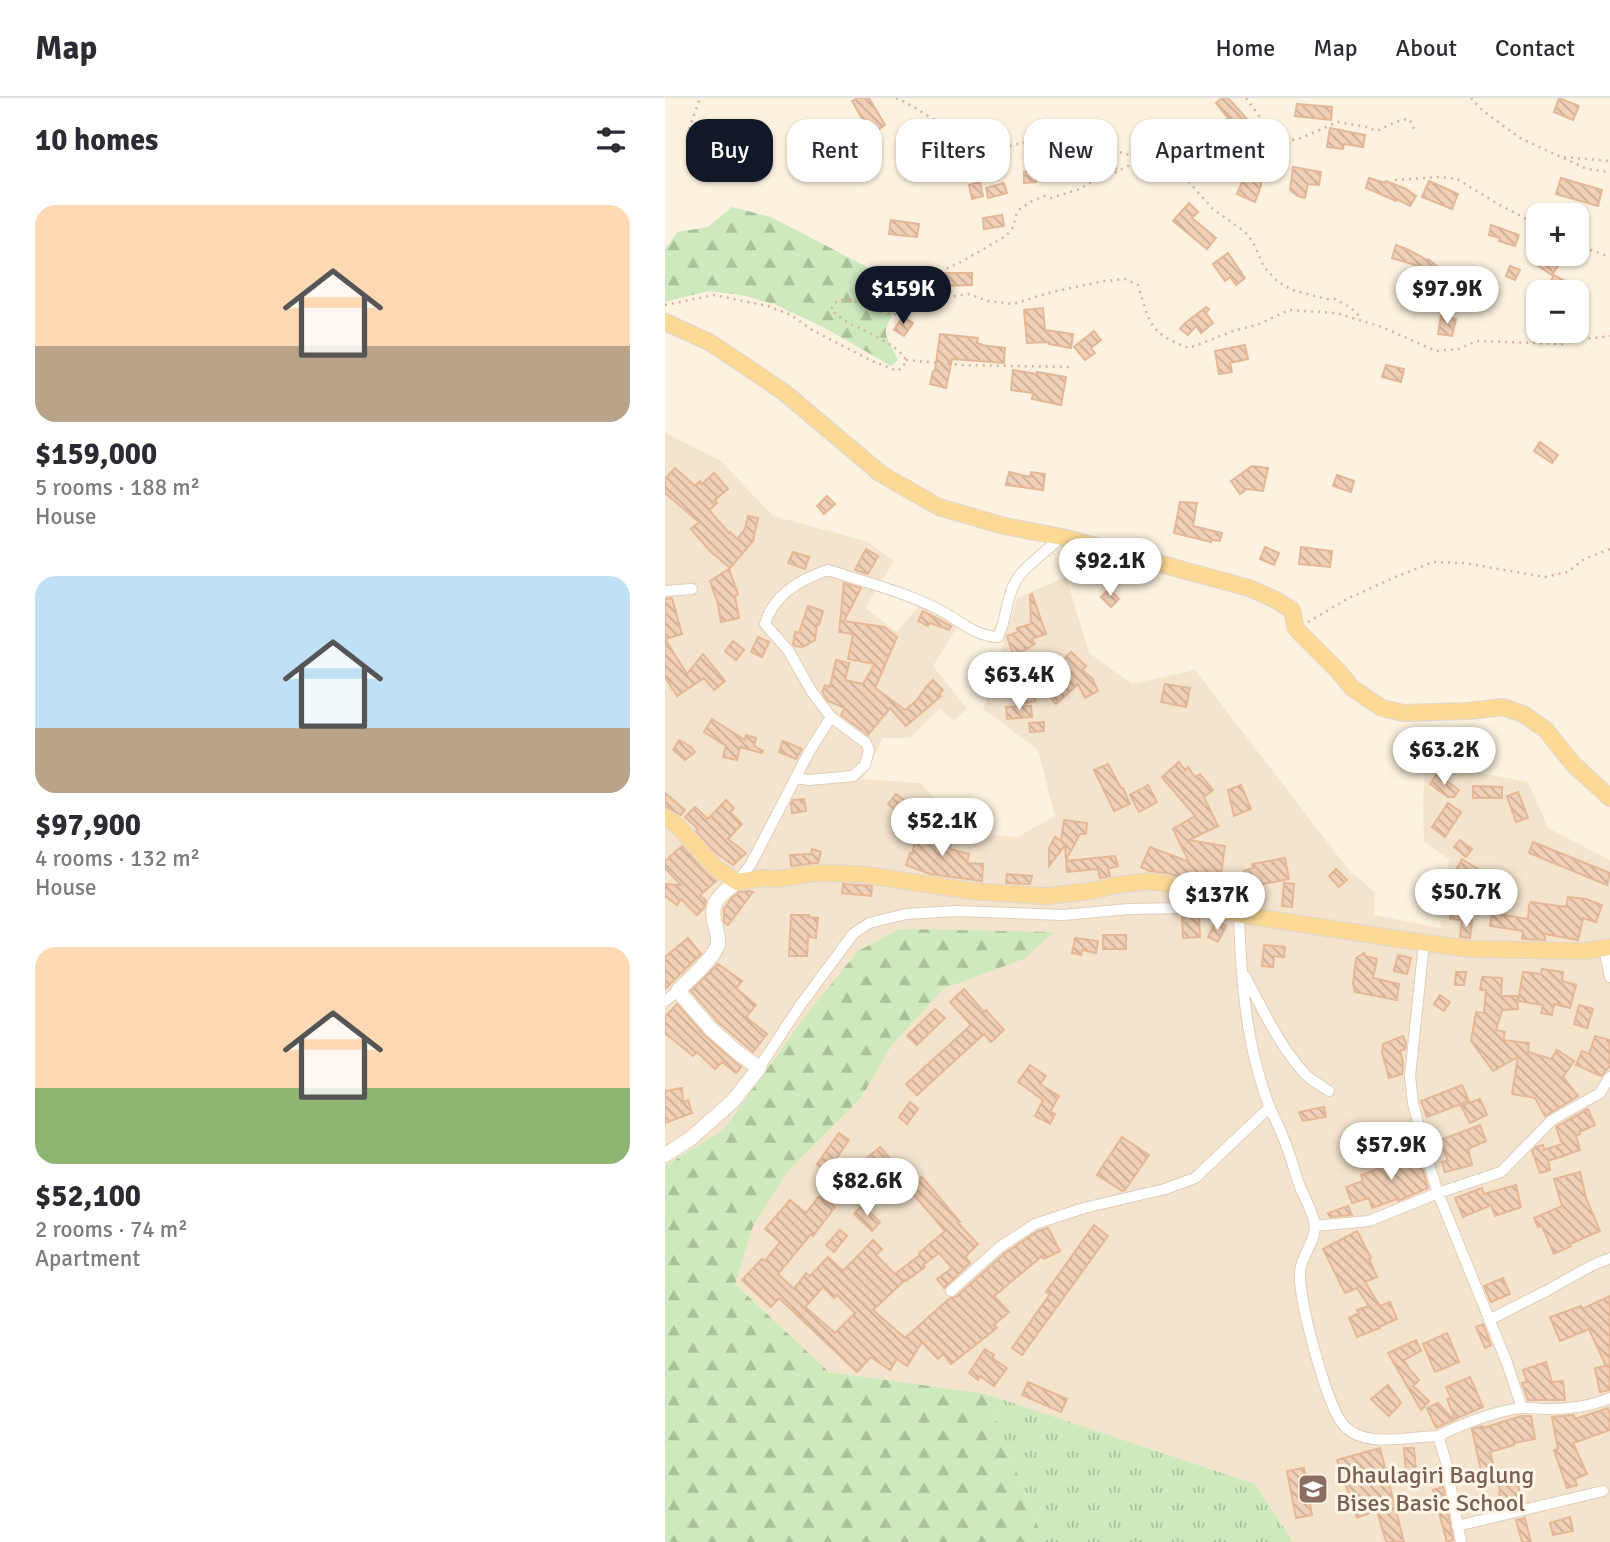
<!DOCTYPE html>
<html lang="en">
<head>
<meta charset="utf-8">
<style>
  body { margin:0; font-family:Signika,sans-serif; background:#f2f2f3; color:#2b2b33; height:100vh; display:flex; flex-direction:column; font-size:26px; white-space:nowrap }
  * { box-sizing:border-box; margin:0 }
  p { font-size:23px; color:#7c7c81 }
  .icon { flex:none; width:38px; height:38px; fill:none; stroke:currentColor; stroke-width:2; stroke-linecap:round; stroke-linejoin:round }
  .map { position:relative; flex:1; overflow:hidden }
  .panel { display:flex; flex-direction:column; background:#fff; width:665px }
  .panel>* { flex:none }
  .hud { position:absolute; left:21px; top:21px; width:665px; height:63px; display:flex; gap:14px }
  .buttons { position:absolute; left:861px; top:105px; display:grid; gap:14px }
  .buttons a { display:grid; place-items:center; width:63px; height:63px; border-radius:14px; background:#fff; box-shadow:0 2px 5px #0004; font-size:35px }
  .price { position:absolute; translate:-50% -60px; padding:0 16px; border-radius:24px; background:#fff; color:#222; font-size:23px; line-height:46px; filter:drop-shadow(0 2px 4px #0008) }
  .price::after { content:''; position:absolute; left:50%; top:42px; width:21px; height:16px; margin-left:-10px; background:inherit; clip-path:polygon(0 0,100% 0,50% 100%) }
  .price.on { background:#111827; color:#fff }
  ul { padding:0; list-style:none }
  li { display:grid; align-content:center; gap:14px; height:371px; padding:0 35px }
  li span { display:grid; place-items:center; height:217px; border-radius:21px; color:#555 }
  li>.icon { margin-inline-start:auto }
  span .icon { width:126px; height:126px; fill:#fffc; stroke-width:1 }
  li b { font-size:30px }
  h2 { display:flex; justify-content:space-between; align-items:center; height:84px; padding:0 35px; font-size:30px }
  .tag { padding:0 24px; border-radius:21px; background:#fff; box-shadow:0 2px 5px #0004; font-size:24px; line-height:63px }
  .tag.on { background:#111827; color:#fff }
  header { display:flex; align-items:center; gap:42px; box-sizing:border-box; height:98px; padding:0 35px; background:#fff; border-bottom:2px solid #e1e1e2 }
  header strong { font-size:33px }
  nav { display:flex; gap:38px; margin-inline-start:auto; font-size:24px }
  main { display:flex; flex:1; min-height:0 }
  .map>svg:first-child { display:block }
</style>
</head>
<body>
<header>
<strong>Map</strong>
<nav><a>Home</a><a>Map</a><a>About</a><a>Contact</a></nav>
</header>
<main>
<section class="panel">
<h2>10 homes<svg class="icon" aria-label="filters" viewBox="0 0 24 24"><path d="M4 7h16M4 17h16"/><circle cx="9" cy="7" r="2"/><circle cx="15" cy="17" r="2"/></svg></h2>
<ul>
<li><span style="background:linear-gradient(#ffd9b3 65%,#b9a48a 0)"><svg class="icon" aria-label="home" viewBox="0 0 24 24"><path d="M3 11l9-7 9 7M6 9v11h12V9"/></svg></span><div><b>$159,000</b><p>5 rooms · 188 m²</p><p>House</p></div></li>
<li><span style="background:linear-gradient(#bfe0f5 70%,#b9a48a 0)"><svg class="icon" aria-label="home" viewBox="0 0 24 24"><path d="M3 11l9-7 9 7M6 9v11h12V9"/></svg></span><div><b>$97,900</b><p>4 rooms · 132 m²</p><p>House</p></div></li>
<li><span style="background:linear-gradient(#ffd9b3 65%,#8fb573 0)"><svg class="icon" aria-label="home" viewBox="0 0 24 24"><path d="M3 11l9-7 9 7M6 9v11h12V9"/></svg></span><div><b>$52,100</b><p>2 rooms · 74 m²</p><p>Apartment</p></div></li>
</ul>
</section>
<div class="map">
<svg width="945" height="1444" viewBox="0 0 945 1444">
  <defs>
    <pattern id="grass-tufts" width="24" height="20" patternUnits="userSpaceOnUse" patternTransform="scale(1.75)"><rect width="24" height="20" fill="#cee9be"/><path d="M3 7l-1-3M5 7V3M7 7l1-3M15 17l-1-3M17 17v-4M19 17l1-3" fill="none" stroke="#acc09c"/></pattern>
    <pattern id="forest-firs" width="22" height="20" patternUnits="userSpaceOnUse" patternTransform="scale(1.75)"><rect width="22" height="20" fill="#cee9be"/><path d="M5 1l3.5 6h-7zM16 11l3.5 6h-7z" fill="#acc09c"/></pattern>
    <pattern id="building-back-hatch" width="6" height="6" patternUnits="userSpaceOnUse" patternTransform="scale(1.75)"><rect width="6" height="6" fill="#f2d0b6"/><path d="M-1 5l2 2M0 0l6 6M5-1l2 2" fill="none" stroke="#c8ac96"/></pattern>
  </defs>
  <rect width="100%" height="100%" fill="#fcf2df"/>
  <path fill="#f4e4cd" d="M0,335L56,363L108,418L201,443L229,463L200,510L232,534L260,501L297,521L268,568L302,611L289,622L274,611L245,640H218L197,681L255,685L302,735L352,739L390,718L373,652L318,611L352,500L401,479L424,555L467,586L530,572L683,771L710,795L709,817L775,830L784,761L759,744L758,704L760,670L801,672L863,684L883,730L945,762V1444H628L590,1386L321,1296L164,1274L70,1186L88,1128L122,1074L196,1000L227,947L278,891L359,861L193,853L141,917L58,1032L0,1068Z"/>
  <path fill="url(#grass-tufts)" d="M321,1296L590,1386L628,1444H379Z"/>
  <path fill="url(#forest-firs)" d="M67,109L106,119L202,169L233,208C215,237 219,233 233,262L226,268L160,230L109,206L76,197L43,193L0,204V151L13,134L43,129Z
    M235,831L389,834L359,861L278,891L227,947L196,1000L122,1074L88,1128L70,1186L164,1274L321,1296L379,1444H0V1068L58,1032L141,917L193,853Z"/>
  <path fill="url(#building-back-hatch)" stroke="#e4b797" stroke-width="2" fill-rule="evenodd" d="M193,0H204L220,27L208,35L201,23L199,24L187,3Z
    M557,0H563L583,22L572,32L551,5Z
    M894,0L914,8L908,22L889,14Z
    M632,6L667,9L666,22L630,18Z
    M665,30L700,37L698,49L679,46L678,51L662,49Z
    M390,56L392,67L377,69L376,58Z
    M447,56L451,71L437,74L434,58Z
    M543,57L546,66L533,70L530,61Z
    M628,69L656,74L654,87L643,86L640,100L633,98L625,92Z
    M371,73V84L359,85V74Z
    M580,77L596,84V88L590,104L572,96Z
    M704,80L720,85L721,83L741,91L751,98L745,108L732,101L731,103L701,90Z
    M896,80L937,92L933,108L891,96Z
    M764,83L793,96L787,111L757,99Z
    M315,84L318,98L307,101L304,87Z
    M339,85L342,95L323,100L321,90Z
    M524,105L533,114L527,120L551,140L542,151L508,123Z
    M337,117L339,128L319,131L318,120Z
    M226,122L254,126L252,139L224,136Z
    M826,127L854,137L850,148L834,143L835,140L824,137Z
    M731,147L744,152L762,162L763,161L773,169L766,179L750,167L727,160Z
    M563,155L580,180L571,187L565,179L560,183L548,166Z
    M875,156L893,168L887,177L869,165Z
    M845,168L855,172L850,182L841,178Z
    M279,175H307V187L279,188Z
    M889,177L907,187L903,194H880Z
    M803,188L816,191L811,209L800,208Z
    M865,191L873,194V205L862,202Z
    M541,209L544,211L541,215L548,225L536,235L531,228L523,237L515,231L519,226Z
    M378,210L380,232L408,236L406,250L384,246V244L362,245L359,212Z
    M238,218L248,225L239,238L229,232Z
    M776,218L791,221L787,238L773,236Z
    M429,233L436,242L426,250L430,255L420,262L409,249Z
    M275,236L313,240L312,245L316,246L315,247L340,250L339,265L287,261L281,290L265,286L268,273H270Z
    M580,247L583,261L565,265L567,274L554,276L550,253Z
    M721,267L739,271L736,284L717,279Z
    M348,272L372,276V274L401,279L396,307L367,301L368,295L346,292Z
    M875,344L893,357L887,365L869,353Z
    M587,368L603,370L598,393L582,391L575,396L566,383Z
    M10,370L30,388L35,383L37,386L49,375L63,391L50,402L52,405L44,412L64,435L65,434L72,441L80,431L83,418L93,420L88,443L65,470L46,454L26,431L34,424L0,395V381Z
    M344,374L365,379L366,374L380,376L378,392L341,387Z
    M672,377L689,383L686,394L668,388Z
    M162,398L170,406L159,416L152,408Z
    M515,404L532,405L528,428L557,435L555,443L546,442V444L509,435Z
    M600,449L614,455L609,467L595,461Z
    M636,449L667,453L665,469L634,466Z
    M201,451L213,458L203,476L190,472Z
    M128,454L144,459L140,471L123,465Z
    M64,471L73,496L70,498L74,520L56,524L53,506L45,483Z
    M179,485L196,490L179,523L219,529L232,539L210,590L240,612L251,603L262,588L268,582L278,592L274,596L276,598L241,628L225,610L203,637L176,617L180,610L163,603L157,594L160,587L165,589L171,562L184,565L180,582L198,586L210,566L183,561L188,536L174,534Z
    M444,491L454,501L446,509L436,499Z
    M367,496L381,536L367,541L370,546L352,556L367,581L371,603L360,605L356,589L345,569L348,557L342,538L353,534L352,530L366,526L365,497Z
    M7,500L17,536L0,541L22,576L38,556L60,583L49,592L39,580L12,598L0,579V501Z
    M143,508L158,513L154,527L152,526L150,542L138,549L130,548L128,546L130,534L134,535Z
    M258,513L286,528L284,532L265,525L263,528L253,523Z
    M93,539L104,544L97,559L86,554Z
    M68,543L79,552L71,562L60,553Z
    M406,554L421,568L417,572L427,580L433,593L420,600L413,586L391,606L385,599L395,589L382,578Z
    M500,586L525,590L521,609L496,604Z
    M366,608L367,619L342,621L341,609Z
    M47,621L80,642L81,637L91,640L89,648L98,653L97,655L75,649L72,662L58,659L61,648L39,634Z
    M379,624V633L365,634L364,625Z
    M14,642L26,649L30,654L20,662L8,652Z
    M118,643L137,651L131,661L114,654Z
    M514,664L520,672L523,669L530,679L535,676L548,692L539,699L553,728L524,742L560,748L555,782L563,784L557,801L550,799L545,791L531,783L502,775L484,773L476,769L485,749L524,764L508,731L530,718L497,679Z
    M443,666L456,690H458L465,706L449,713L429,672Z
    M772,676L794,692L789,699H783L765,686Z
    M483,687L492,704L474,714L465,697Z
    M576,687L586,711L569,718L563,692Z
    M808,688L837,689V700H808Z
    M853,694L863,720L851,724L842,698Z
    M0,695L20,712L16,717L0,708Z
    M231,696L243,705L234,715L223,706Z
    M139,701L141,713L127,715L126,705L128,702Z
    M61,702L69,710L65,714L77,726L63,741L81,755L68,767L50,754L31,733L33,731L20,719L30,709L43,721Z
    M783,705L796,714L780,739L767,729Z
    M399,722L422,725L421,736H415L401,762L400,747L384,768V750L390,739L396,743Z
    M253,732L273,737V733L287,735L285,751L304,756L302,765L318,766L317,783L265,776L241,767L245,755L247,756Z
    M795,742L807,751L801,759L789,749Z
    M868,744L945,775L942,787L864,755Z
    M17,748L42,776L51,783L35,797L41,803L39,810L32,817L16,801L12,807L0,798V786L16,787L0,770V763Z
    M147,751L156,754L153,765L126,768L125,757L146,756Z
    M450,758L453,768L443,771L445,778L435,780L433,771L402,774L401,763Z
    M620,760L624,781L583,789L579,773L588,770L587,766Z
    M797,761L816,773L806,793L791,785L792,777L789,776Z
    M671,771L682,782L674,789L664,778Z
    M342,776L367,778L365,786L341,785Z
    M619,785L629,786L627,809L617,808Z
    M178,786L207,788L206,798L177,795Z
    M83,793L88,794L63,827L59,824V811L66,801L74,794Z
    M903,799L921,801L937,807L931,824L918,820L913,842L880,836V842L857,841L858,833L825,828L827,815L863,821L864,807L866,804L901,809Z
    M786,807L796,808L794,822L785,821Z
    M126,817H144L143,819L153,820L151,840L143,839L142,858H124Z
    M534,818L535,839L518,840L517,820Z
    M797,821L807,822L805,840L795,839Z
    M551,823L561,828L553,844L543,839Z
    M438,837H461V851H438Z
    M23,840L36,856L0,891V859Z
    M410,840L433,843L431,855L417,852L416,857L407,855Z
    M599,847L620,849L619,859L609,858L608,869L597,868Z
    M699,855L701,858L712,861L708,880L734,886L732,902L690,894L688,886L691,860Z
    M733,857L746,860L742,876L729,873Z
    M53,866L77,883L71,890L91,907L81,919L102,936L88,954L53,924L26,893Z
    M877,871L898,874L897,883L911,887L905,910L889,906L887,917L876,915L878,907L853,903L858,874L876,876Z
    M791,874H801L799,887H790Z
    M817,879L837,880L836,898H852L853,911L837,912L831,932L840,934L838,942L864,945L863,954L886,961L892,952L909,963L898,979L913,998L880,1018L870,1000L847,996L853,959L828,973L806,943L811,914L819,915L821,892H815Z
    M299,891L319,914L321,912L339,932L326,944L319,936L252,997L241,986L306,927L285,904Z
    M775,897L785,904L779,913L769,906Z
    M12,906L40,938L76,969L71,975L57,964L50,971L32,954L28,958L0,935V919Z
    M914,907L928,911L922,930L909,926Z
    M270,911L280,920L252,947L242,938Z
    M738,938L741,945L740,951L735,953L738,965L737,976L724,980L717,954L718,946Z
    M930,938L945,942V968L936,978L911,967L917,953L924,956Z
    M365,967L381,978L375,986L394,998L385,1014L390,1016L385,1026L370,1018L378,1002L353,984Z
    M797,987L804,1003L762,1019L756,1003Z
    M17,990L18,1004L23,1002L27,1015L0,1025V993Z
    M815,1001L822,1017L805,1025L796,1008Z
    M245,1004L253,1011L242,1026L234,1019Z
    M659,1009L661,1019L638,1023L634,1014Z
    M923,1011L930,1027L914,1034L915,1036L911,1038L915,1052L883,1063L885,1072L875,1075L867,1053L871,1049L878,1047L879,1052L897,1046L891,1029Z
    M815,1027L821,1043L803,1051L807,1067L780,1074L777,1064L783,1063L775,1042Z
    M174,1035L184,1042L162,1074L152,1066Z
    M457,1039L484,1057L460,1092L457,1093L432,1077Z
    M215,1049L244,1083L231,1096L215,1078L204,1091L187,1077L202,1060Z
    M752,1053L763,1090L733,1103L732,1101L707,1110L704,1100L687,1105L681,1089L698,1083L696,1077L726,1066L725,1063Z
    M915,1074L921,1100L935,1133L905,1146L906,1148L889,1156L877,1128L873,1129L869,1120L897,1108L889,1081Z
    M257,1079L295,1124L293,1125L313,1146L300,1159L305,1165L279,1190L272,1181L287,1170L274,1155L258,1167L260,1169L241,1183L240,1182L208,1212L240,1240L284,1201L291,1199L340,1155L373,1133L383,1130L395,1153L379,1161L377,1158L329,1198L344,1214L329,1227L332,1230L286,1266L278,1256L273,1261L257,1244L242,1268L232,1261L225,1272L206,1259L192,1274L114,1200L106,1209L77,1182L97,1161L100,1163L115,1144L100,1131L125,1102L141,1115L154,1098L170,1109L148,1138L146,1136L113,1176L129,1191L141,1175L145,1178L163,1159L178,1173L208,1142L217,1151L211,1157L230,1176L255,1157L254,1155L280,1133L243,1090ZM158,1189L169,1200L172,1197L190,1215L170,1235L140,1209Z
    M851,1087L856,1109L830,1118L826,1107L798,1119L790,1100L817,1090L819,1096Z
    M197,1107L215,1124L207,1133L189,1116Z
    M683,1108L687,1117L665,1119L663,1115Z
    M429,1127L443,1138L357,1257L347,1250L385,1196L381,1194Z
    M175,1132L182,1138L169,1154L161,1147Z
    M692,1133L706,1160L704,1161L712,1179L700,1184L715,1208L725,1204L732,1221L714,1229L715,1230L692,1239L684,1220L694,1215L692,1212L704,1208L692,1190L680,1195L658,1151Z
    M838,1180L845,1196L826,1204L819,1188Z
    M945,1198V1292L935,1294L930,1270L941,1268L924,1231L895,1243L885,1219L916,1208L917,1211Z
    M818,1226L826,1247L820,1250L811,1229Z
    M782,1235L794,1264L770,1274L758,1246Z
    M751,1242L756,1253L739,1262L745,1272L754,1282L748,1288L764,1303L756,1312L723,1255Z
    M320,1251L329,1257L327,1260L342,1270L329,1288L315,1278L313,1282L304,1275Z
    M881,1264L887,1284L898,1283L900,1302H863L857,1285L862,1284L858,1272Z
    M805,1279L818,1309L790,1321L782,1301L786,1300L781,1289Z
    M363,1284L402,1301L396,1314L357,1297Z
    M723,1287L736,1305L724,1318L706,1301Z
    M773,1305L789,1322L771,1330L762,1310Z
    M943,1310L945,1318V1332L908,1345L922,1376L910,1381L912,1387L902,1390L889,1352L893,1351L887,1319L909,1317L910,1321Z
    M856,1318H866L870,1341L849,1345V1347L825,1354L829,1370L816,1373L807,1331L817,1328L818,1330Z
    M715,1350L732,1417L739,1444H721L712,1412L692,1420L672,1362Z
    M739,1350H749L751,1373L741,1374Z
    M639,1370L647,1417L631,1420L622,1373Z
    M852,1377L856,1405L835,1408L834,1380Z
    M778,1389L788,1442L782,1444L768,1392Z
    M905,1419L908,1433L888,1437L885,1425Z
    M860,1420L866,1444H857L851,1422Z"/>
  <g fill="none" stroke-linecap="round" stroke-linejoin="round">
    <g stroke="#e0cebb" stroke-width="12">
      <path id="minor" d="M0,493L27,491
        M130,680L144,682L188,678L200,667L204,652L201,645L166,619L147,594L123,552L100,526C108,497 136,481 163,472C200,484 239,494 273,511C293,521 309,538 333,539C342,521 341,498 352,481C360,468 385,450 397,439
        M72,784L86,766L144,654L166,619
        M574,817C576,882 581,949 605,1010C609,1019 614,1029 618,1039C625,1055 629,1072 635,1089C640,1100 649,1117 650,1128C650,1145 636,1158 635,1174C633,1200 661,1304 677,1325C697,1352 745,1338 773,1338L781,1364L796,1444
        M759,845L745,978L748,1005L761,1057L773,1095L842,1265L857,1310
        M939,851L945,879
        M580,878C598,912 615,949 641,977C648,983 656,988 664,993
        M0,903L13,893
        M94,970L134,909L188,836L204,825L241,816L291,813L398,817L464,811L522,810L544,808
        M650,1128L704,1123L773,1095L836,1074L887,1022L935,995L945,979
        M286,1193L335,1149L370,1126L419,1110L500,1091L530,1080L605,1009
        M824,1222L881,1193L926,1168L945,1160
        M773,1338C799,1325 825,1315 854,1310C863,1309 873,1311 881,1311C902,1311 926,1308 945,1300
        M792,1428L938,1393"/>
    </g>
    <g stroke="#e5cfb9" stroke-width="16">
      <path id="secondary" d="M0,1057L25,1041L68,1003L94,970L72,954L46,931L13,893C24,881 49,861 53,846C54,840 52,836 51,830C43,806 53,798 72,784"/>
    </g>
    <g stroke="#ddd7d3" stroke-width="18">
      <path id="primary" d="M0,224L44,244L79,267L120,295L216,376L274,409L339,428L397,439L584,490L611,502L627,512L631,531L673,573L687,590L717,610L738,615L803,613L838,609L858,616L881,632L908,666L945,700
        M0,719L12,727L50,769L72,784L98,780L113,781L149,775L195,776L306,793L381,798L426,793L452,787L484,783L499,785L528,793L539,800L544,808L549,809L560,814L733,841L806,851L921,853L945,849"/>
    </g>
    <path stroke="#d6b49a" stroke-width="2.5" stroke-dasharray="2 5" stroke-linecap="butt" d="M231,0C261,13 292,41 321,48C336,52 350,46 364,44C375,42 396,41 407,44C416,45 424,48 433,50C449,53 465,55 479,64
      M581,0L611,41
      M806,0L817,12L855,40L922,71L945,74
      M24,31L35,0
      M899,59L945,63
      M514,73L548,111L580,134L588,144L599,169L612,183L627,192L661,201H670L686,210L693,217L692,221
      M730,82L774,79L792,81L833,106L873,127
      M912,147L945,159
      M258,203L262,192L272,175L298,163L341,138L349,128L350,119L355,111L367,103L380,98L386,100L415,91L433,80L441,79L471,64H479L491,66L514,73L527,71L538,74L549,67L553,61H562C570,68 578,69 588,69L604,45L611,41L622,43L636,40L673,24L702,29L711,33C722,29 733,21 744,21L748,27L749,33
      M0,207L49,197L103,208L126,217L147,232L207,263L232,273L238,269L241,262C232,245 196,232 179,222C174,219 170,215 166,211L173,202H181L193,204L206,211L228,217L258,203L303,196L323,203L348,206L387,194L439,183L460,181L473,187C485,225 483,235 524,250L571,232L592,227L624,212L671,215L717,229L771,253L793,251L812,243L898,246L911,242L945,238
      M241,262L297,267L404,269
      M643,524L682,501L728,480L768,464L799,465L880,479L903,474L919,461L945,451"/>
    <use href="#minor" stroke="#fff" stroke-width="10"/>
    <use href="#secondary" stroke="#fff" stroke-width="14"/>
    <use href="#primary" stroke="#fcda96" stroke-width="16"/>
  </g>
  <defs>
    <g id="school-square" transform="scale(1.575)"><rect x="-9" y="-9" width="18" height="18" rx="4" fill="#8d6e63" stroke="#fff6e5"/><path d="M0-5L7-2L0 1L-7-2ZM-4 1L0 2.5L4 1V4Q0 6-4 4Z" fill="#fff"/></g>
  </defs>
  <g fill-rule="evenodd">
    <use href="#school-square" x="648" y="1391"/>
  </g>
  <g text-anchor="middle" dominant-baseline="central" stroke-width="6" stroke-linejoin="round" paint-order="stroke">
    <g font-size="24" fill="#785e54" stroke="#fff6e5" text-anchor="start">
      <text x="671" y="1377">Dhaulagiri Baglung<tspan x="671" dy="28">Bises Basic School</tspan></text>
    </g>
  </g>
</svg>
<div class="buttons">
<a>+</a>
<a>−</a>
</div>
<b class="price on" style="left:238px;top:228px">$159K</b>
<b class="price" style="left:782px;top:228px">$97.9K</b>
<b class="price" style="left:445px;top:500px">$92.1K</b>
<b class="price" style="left:354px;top:614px">$63.4K</b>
<b class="price" style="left:779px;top:689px">$63.2K</b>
<b class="price" style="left:277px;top:760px">$52.1K</b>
<b class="price" style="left:801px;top:831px">$50.7K</b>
<b class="price" style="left:552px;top:834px">$137K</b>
<b class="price" style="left:726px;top:1084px">$57.9K</b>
<b class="price" style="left:202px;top:1120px">$82.6K</b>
<div class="hud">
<a class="tag on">Buy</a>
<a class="tag">Rent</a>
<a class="tag">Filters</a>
<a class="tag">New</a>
<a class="tag">Apartment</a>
</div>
</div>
</main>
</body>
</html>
